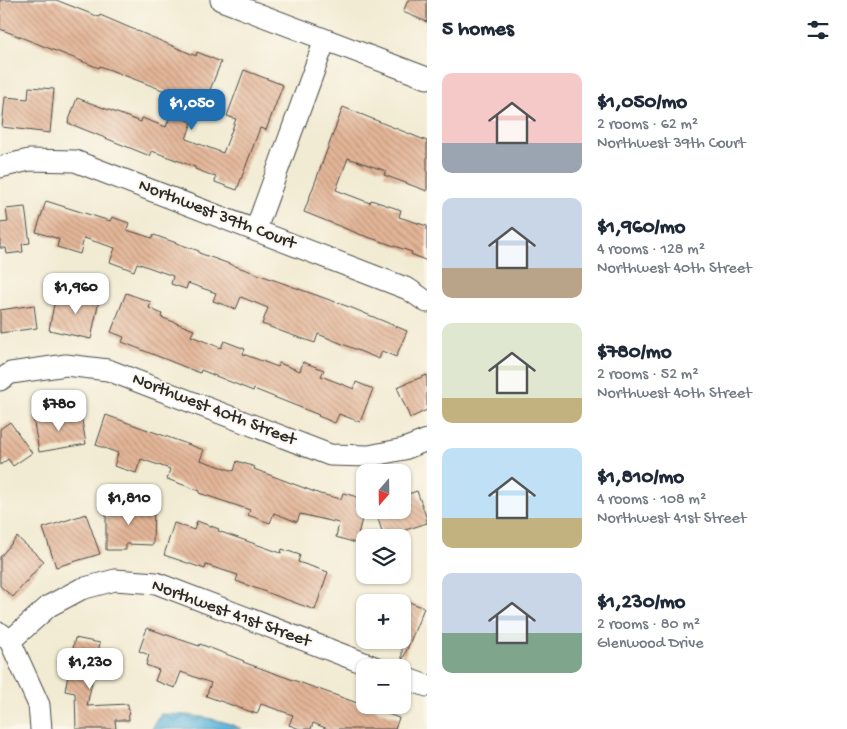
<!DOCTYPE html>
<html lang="en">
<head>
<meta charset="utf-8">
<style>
  body { margin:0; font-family:"Gochi Hand",sans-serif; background:#f6f6f7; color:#1f2937; height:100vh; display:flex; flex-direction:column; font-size:19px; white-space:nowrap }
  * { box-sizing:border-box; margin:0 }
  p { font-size:16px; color:#747a83 }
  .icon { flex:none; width:28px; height:28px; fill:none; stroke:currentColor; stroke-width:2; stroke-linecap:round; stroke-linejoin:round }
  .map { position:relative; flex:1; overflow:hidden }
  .details { display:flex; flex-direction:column; background:#fff; width:420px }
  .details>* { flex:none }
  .needle { width:32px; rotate:200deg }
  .controls { position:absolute; left:356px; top:464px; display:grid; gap:10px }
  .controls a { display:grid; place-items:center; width:55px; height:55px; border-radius:10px; background:#fff; box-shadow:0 1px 4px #0004; font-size:25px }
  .price { position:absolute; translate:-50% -42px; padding:0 11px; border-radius:10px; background:#fff; color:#222; font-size:16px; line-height:32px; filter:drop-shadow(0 1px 2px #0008) }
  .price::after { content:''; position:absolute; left:50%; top:30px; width:15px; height:11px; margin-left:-8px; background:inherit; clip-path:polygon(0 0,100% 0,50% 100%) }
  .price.current { background:#1f6fb2; color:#fff }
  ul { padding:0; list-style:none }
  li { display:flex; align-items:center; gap:15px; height:125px; padding:0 15px }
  li span { display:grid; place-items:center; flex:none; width:140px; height:100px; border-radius:10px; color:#555 }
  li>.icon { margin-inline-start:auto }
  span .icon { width:60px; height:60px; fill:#fffc; stroke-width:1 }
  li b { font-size:21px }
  h2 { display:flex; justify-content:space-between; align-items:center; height:60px; padding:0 15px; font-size:21px }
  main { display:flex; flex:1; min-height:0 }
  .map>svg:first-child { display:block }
</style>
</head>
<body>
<main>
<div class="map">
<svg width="427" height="729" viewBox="0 0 427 729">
  <defs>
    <pattern id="water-waves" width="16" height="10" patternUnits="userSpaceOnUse" patternTransform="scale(1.25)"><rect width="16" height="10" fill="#5eb6db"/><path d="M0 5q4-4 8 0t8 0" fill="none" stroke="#4e94b2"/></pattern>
    <pattern id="building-back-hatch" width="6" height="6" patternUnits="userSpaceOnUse" patternTransform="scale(1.25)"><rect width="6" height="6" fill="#e4b698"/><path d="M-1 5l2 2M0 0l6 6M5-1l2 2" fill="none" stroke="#b9947c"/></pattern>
  </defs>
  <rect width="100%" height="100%" fill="#fbf7ec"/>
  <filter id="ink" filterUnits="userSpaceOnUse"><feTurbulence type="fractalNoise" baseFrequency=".02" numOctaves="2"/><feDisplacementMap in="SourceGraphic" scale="10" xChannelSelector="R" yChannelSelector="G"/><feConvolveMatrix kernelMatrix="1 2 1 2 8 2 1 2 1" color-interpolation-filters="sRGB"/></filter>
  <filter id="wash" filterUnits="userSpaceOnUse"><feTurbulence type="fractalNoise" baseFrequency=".0096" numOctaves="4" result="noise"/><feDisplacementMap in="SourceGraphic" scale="20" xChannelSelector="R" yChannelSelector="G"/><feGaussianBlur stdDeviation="1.12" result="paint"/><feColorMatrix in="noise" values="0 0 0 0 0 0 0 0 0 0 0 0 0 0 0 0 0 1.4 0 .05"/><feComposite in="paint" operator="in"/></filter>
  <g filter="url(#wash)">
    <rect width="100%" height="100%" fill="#f2ebd3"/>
    <path fill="url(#water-waves)" stroke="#447083" d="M160,714C188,714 217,717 242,729H152Z"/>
    <g id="blocks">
      <path fill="url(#building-back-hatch)" d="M0,0H56L99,17L100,15L196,56L197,52L221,62L206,100L189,93L186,99L100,66L99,68L0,29Z
        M408,0H427V22L403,12Z
        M244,70L283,85L266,130L260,128L237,190L215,182L216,177L195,169V167L152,151L150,156L68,123L77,98L141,122L142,118L166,127L171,114L192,122L186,139L223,153L236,119L227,116Z
        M29,87L54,89L50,133L2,127L5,97L28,99Z
        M343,107L427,141V191L384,175L386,171L348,158L336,190L370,203L371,200L401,210L399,217L427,226V261L411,254L412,252L359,234L304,212Z
        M46,201L110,221L112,217L129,223L127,230L152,238L154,235L199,251V253L352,308L407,331L396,357L382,351L379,359L318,334L315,343L286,333L262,324L268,308L241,297L236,309L213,301L216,293L188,283L186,289L171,284L173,276L137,263L134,271L110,262L115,248L84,238L80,254L57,247L59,239L36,232Z
        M25,207L30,243L22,244L23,252L7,254L6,248H0V223L8,222L6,209Z
        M76,290L100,295L91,339L49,330L55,299L74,302Z
        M126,293L151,302L149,308L162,314L161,317L194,330L191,336L221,348L224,341L245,349L243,354L278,367L279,363L300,371L303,362L324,370L321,376L354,389L356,382L373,389L360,422L339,414L335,423L318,416L319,415L254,389L253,391L201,370L200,373L122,342L124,337L111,332Z
        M34,305L37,328L0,333V310Z
        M427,375V410L410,418L397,387Z
        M81,414L86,444L39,452L33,418L51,415L52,418Z
        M106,415L204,450L200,460L234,471L237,461L255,467L254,469L320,494L341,499L343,493L365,499V506L356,543L336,537L339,523L300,514L297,522L274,513L270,523L248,515L250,510L199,493L200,491L167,479L170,469L141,459L136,473L114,466L118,453L96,445Z
        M10,422L32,453L13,466L8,459L0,465V429Z
        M417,491L427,519V523L384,537L375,510H402V496Z
        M106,505L154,506L153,545L126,544V550H106Z
        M86,514L100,554L56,567L43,528Z
        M197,521L219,529L218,531L281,553L282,549L300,555L298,562L328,572L315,610L236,581L238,575L206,565L205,569L164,555L174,523L194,530Z
        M17,537L44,561L13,597L0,586V557Z
        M402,599L424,608L403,659H402Z
        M147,628L199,646L200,644L244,661L243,662L399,718L395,729H328L313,723L311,729H300L289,725L293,715L261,704L257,714L206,696L211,683L181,672L175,688L155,681L159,670L146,665L149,655L139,651Z
        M75,638L100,643L87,706L128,704L129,720H115L116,729H76L75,693L65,691Z"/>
    </g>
  </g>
  <g filter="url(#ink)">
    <use href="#blocks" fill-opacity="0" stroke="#494844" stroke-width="1"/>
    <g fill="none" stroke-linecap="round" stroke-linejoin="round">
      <g stroke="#494844" stroke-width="23">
        <path id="minor" d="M221,0L427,78
          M0,167L29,160L75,161L408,289L427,302
          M256,229L325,40
          M0,380L11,373L66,365L108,370L330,455L369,456L404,449L427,440
          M0,633L10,641L39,705L41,729
          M10,641L49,606L81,589L115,580L156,583L377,668
          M402,677L427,686"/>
      </g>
      <use href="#minor" stroke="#fff" stroke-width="21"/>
    </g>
  </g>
  <g text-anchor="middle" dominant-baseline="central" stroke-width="4" stroke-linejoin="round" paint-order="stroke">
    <g font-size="18" fill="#2b2b2b" stroke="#fbf7ec">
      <text transform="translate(217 215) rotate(21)">Northwest 39th Court</text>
      <text transform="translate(214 410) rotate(21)">Northwest 40th Street</text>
      <text transform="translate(231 614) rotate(20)">Northwest 41st Street</text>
    </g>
  </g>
</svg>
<div class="controls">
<a><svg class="needle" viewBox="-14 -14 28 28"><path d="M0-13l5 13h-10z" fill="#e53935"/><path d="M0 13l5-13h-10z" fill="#747a83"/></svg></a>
<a><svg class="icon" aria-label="layers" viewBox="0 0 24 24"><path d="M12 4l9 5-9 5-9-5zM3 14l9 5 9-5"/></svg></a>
<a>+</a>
<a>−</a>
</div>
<b class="price current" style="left:192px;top:131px">$1,050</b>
<b class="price" style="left:76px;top:315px">$1,960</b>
<b class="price" style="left:59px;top:432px">$780</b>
<b class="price" style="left:129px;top:526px">$1,810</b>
<b class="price" style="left:90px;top:690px">$1,230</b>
</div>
<section class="details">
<h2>5 homes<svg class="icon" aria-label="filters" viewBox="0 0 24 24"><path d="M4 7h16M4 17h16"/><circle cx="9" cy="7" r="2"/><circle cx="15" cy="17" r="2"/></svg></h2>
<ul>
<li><span style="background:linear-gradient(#f6c9c9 70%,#9aa5b1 0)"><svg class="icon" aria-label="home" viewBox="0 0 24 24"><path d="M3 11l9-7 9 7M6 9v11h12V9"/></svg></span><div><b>$1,050/mo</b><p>2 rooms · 62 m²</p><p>Northwest 39th Court</p></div></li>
<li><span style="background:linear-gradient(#c9d6e8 70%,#b9a48a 0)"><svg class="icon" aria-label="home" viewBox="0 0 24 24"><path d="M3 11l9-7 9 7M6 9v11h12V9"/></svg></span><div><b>$1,960/mo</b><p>4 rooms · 128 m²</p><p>Northwest 40th Street</p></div></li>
<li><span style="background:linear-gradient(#dfe7d0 75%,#c2b280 0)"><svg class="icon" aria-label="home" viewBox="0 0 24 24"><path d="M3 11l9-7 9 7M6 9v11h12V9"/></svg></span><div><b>$780/mo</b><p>2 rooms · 52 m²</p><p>Northwest 40th Street</p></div></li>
<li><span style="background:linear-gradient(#bfe0f5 70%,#c2b280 0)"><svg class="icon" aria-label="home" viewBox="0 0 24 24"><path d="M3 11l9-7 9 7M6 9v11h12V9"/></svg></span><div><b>$1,810/mo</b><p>4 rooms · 108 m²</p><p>Northwest 41st Street</p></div></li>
<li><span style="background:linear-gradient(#c9d6e8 60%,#7fa58c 0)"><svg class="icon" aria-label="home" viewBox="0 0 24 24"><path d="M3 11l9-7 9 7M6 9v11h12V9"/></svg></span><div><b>$1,230/mo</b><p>2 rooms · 80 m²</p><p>Glenwood Drive</p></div></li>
</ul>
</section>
</main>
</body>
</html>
